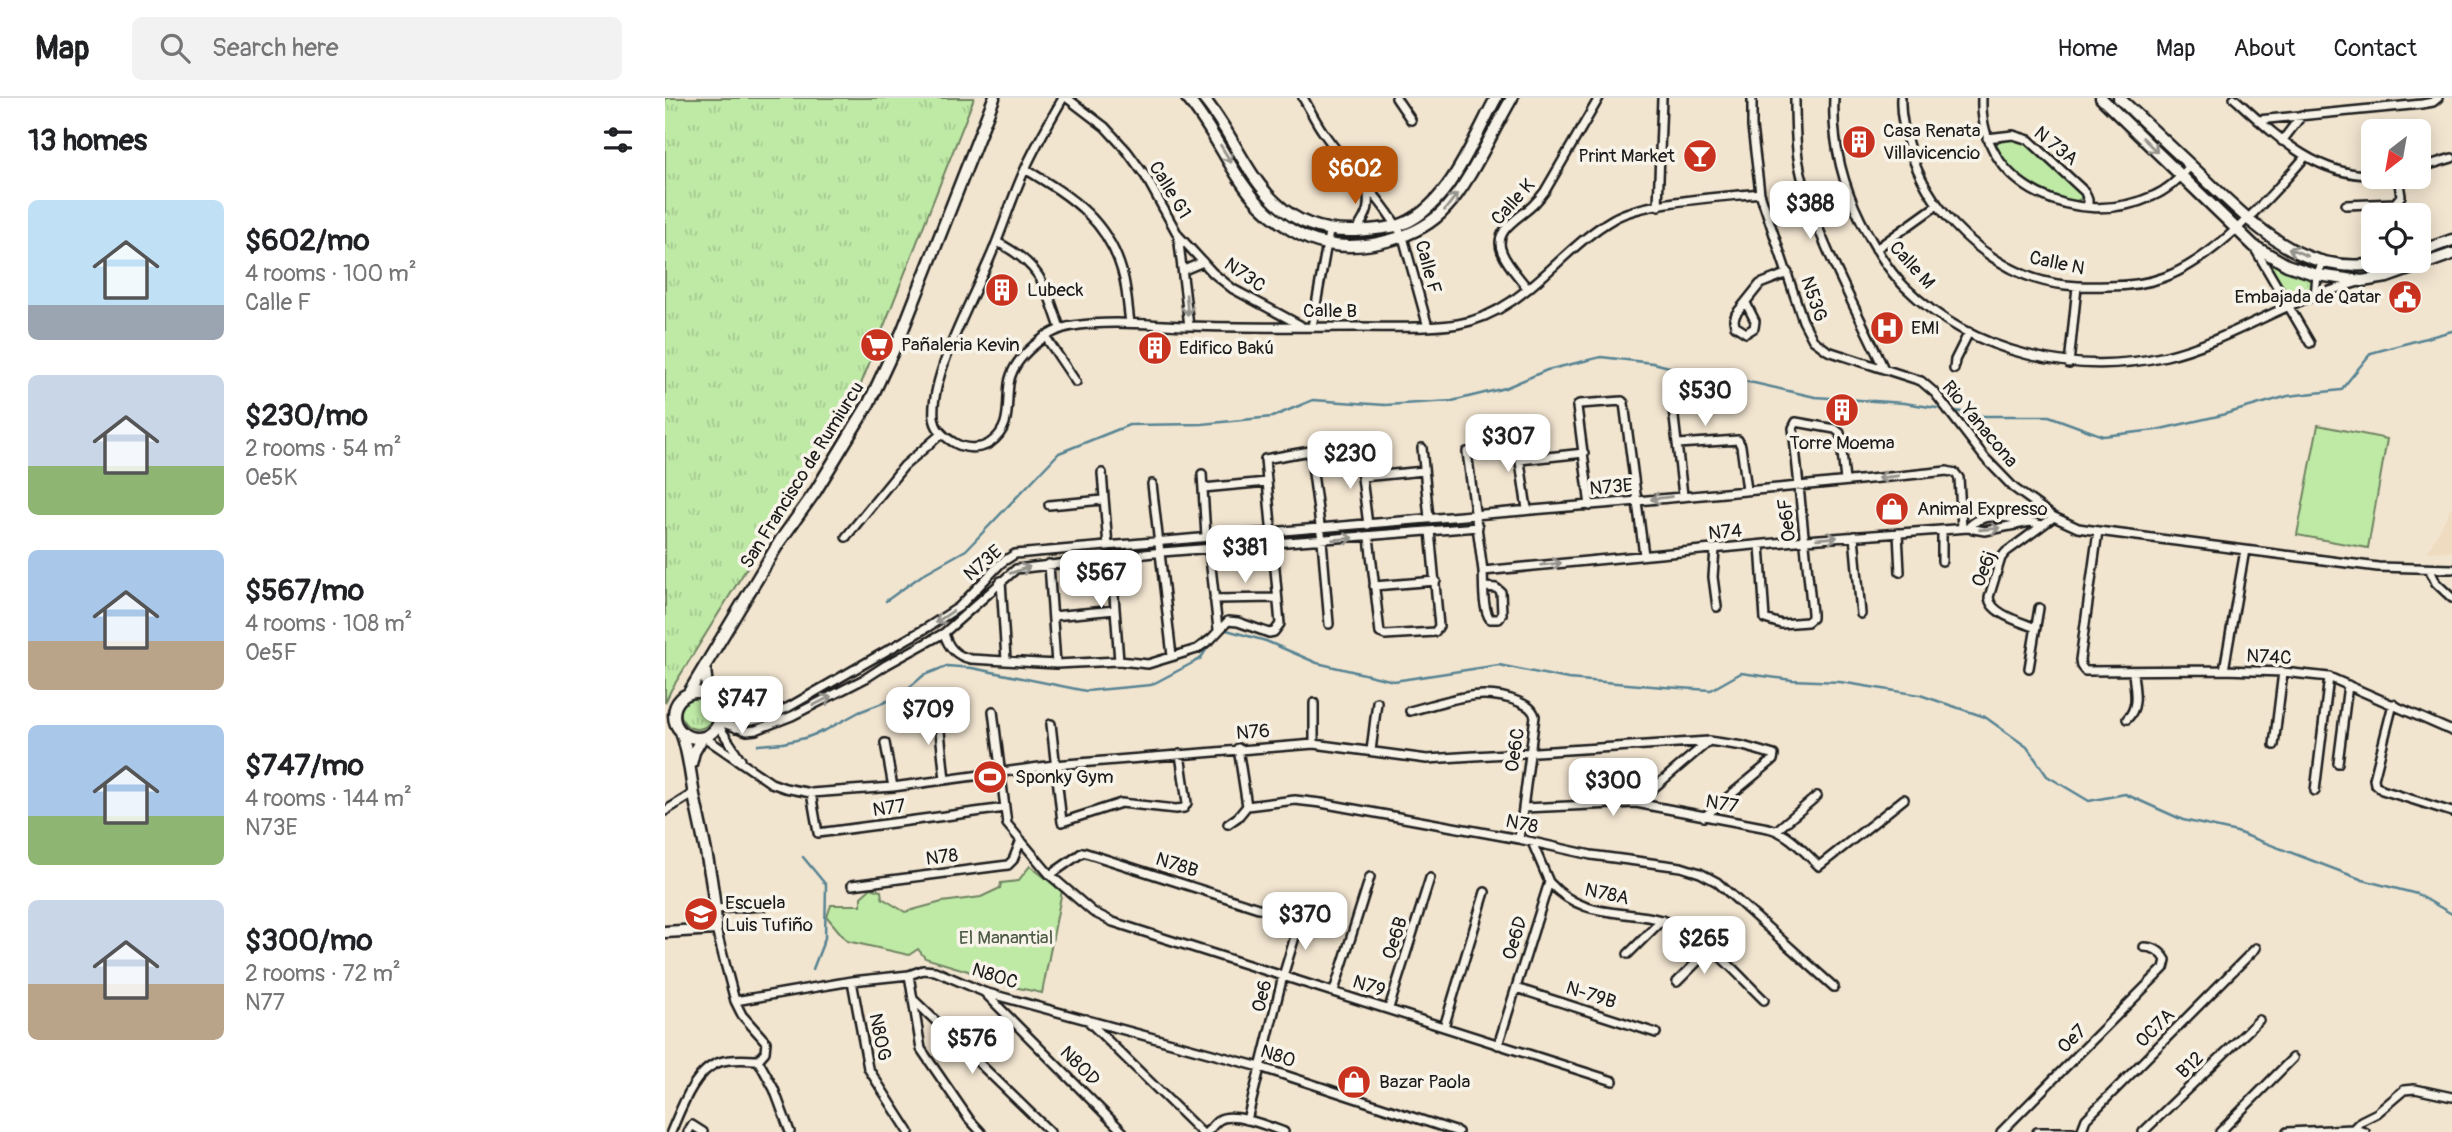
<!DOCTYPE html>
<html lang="en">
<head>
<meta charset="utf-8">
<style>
  body { margin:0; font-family:Pangolin,sans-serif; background:#f2f2f2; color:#202124; height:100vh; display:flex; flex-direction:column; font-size:26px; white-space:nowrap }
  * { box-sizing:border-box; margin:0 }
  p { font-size:23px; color:#757577 }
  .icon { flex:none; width:38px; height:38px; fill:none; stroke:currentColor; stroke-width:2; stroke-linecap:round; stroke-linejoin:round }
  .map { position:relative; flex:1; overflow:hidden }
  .panel { display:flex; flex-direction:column; background:#fff; width:665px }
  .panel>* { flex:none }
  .needle { width:46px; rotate:211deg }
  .controls { position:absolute; left:1696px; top:21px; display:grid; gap:14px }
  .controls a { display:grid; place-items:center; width:70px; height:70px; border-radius:10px; background:#fff; box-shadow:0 4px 18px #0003; font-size:35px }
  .price { position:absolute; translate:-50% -60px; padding:0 16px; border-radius:14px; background:#fff; color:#222; font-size:23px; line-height:46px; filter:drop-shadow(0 2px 4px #0008) }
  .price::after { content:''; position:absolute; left:50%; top:42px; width:21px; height:16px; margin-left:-10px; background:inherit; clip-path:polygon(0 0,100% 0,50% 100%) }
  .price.selected { background:#b45309; color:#fff }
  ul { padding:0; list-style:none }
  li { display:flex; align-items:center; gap:21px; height:175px; padding:0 28px }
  li span { display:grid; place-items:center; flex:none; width:196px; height:140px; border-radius:10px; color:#555 }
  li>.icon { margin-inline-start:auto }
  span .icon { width:84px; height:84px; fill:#fffc; stroke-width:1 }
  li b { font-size:30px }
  h2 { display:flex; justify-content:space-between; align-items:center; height:84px; padding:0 28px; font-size:30px }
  header { display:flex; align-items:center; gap:42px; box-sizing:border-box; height:98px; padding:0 35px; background:#fff; border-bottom:2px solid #e0e0e0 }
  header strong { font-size:33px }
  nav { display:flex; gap:38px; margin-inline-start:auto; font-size:24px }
  .search { width:490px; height:63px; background:#f2f2f2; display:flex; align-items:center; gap:18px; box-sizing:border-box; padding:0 24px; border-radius:10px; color:#757577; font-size:26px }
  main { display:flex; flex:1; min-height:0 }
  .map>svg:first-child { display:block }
</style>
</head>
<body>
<header>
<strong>Map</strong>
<div class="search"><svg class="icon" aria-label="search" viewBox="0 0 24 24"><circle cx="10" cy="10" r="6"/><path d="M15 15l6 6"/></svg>Search here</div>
<nav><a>Home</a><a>Map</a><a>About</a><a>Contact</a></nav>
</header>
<main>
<section class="panel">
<h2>13 homes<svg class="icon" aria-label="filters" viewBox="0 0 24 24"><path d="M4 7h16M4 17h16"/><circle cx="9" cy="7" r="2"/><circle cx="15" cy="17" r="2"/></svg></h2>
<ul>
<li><span style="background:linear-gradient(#bfe0f5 75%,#9aa5b1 0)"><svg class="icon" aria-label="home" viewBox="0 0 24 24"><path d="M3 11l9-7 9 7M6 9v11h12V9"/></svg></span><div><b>$602/mo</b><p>4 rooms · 100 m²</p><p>Calle F</p></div></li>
<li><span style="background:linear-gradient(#c9d6e8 65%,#8fb573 0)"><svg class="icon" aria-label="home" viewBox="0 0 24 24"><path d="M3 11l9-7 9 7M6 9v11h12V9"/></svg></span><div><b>$230/mo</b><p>2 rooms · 54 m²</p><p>Oe5K</p></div></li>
<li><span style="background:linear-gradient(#a9c7e8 65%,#b9a48a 0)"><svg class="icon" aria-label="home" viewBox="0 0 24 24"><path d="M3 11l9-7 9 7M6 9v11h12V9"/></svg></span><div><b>$567/mo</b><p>4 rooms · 108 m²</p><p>Oe5F</p></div></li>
<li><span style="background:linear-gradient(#a9c7e8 65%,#8fb573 0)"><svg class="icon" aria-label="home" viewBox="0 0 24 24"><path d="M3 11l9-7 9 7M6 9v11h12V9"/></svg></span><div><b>$747/mo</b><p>4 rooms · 144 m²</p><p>N73E</p></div></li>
<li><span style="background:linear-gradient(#c9d6e8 60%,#b9a48a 0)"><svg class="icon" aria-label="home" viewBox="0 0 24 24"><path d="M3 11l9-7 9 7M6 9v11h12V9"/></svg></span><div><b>$300/mo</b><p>2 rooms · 72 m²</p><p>N77</p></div></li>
</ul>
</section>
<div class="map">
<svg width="1787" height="1034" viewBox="0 0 1787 1034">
  <defs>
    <pattern id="grass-tufts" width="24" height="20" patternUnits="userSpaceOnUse" patternTransform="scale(1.75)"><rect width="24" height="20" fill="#bfeaa6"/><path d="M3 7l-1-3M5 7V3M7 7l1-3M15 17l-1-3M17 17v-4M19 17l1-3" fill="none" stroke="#a4c88e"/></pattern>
  </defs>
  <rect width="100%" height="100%" fill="#f2e5d0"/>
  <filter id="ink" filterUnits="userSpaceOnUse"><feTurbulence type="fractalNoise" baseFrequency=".0143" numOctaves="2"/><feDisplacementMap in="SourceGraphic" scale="14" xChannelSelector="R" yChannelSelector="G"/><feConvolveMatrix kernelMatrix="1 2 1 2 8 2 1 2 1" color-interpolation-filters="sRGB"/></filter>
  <g filter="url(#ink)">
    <path fill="#efdbc0" d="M1787,408V453L1763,454Z"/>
    <path fill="url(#grass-tufts)" stroke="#6e8361" stroke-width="2" d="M0,0H309L196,286L6,592L0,605Z
      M1787,145V153L1715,178L1692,179L1664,176L1665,168L1707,169L1738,163H1754V157Z
      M1607,163L1647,180L1649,190L1628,200L1625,199L1604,167Z
      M16 615a16 16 0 1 1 32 0a16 16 0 1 1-32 0Z"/>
    <path fill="#bfeaa6" stroke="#6e8361" stroke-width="2" d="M1334,41H1347L1362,46L1416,95V101L1409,104C1378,95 1347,79 1331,49Z
      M1653,327L1722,341L1703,450L1632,437Z
      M365,768L397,793L377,895L325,884L303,873L260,860L253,851L244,857L182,843L162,819L166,807H196V799L206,790L216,793L217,800L240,814L277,804L316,799L335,790L336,785L353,783Z"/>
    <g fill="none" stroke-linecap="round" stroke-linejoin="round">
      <path stroke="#578392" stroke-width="2.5" d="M1285,312L1319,318H1384L1438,338L1491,332L1553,318L1623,298L1676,292L1706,255L1787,233
        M221,503L260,475L301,452L394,355L464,327L537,326L607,319L648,302L720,307L787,303L840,290L882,272L936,259L988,265L1029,275L1089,285L1150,299L1239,305L1278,311
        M558,531L601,543L652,565L729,583L834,567L903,581L999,589L1046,592L1076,575L1127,582L1175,584L1255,597L1320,619L1362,649L1382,678L1424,703L1460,696L1518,722L1572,734L1698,782L1752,796L1787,816
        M93,647L118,645L140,640L161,632L194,614L233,599L259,577L282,568L307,570L421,593L486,587L535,561L547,543
        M138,759L161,787L160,840L148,871"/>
      <g stroke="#1c1c1c" stroke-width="12">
        <path id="street" d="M398,0C385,23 372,45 361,69C347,99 338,130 325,160C308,200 265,278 269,319C270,331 278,338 288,344C299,351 314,352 325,345C347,330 341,308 344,286C347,260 383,231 408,228C447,222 486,227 525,228C582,230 638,229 695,229C727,229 761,231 793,226C858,215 894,152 948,121C978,103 1058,99 1095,95
          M402,0L440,29L462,53L481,79L513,137L524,228
          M638,0C645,11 650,23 658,34C682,70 717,99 738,139L763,229
          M731,0L746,22
          M1087,0V29L1095,95L1138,223L1148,242L1163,253L1256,283L1270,295L1320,360L1349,390L1389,419L1413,430L1433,433L1713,469L1787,471
          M1130,0C1130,20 1130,40 1133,60C1144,128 1190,207 1219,271
          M1169,0C1167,44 1176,83 1196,123C1208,146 1221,170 1240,189C1308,256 1410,279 1501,258C1544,248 1583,226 1624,208C1646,198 1670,191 1694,184
          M1236,0C1235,18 1240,35 1245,52C1262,107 1307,154 1360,177C1386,188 1415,189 1443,188C1463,188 1481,186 1500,179C1549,161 1606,99 1640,59
          M1317,0C1313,90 1414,132 1488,98C1503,92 1515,80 1525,68
          M1569,0C1609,36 1650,78 1708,77
          M1593,22L1757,6L1768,4L1773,0
          M1322,40L1348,37L1364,42L1420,94L1423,102V109
          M1617,43L1637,17
          M1754,70L1787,60
          M360,71C407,99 446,124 459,181C462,195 463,210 465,225
          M1681,107L1730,105L1736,98L1733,79
          M993,108L997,0
          M691,133C704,114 705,109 702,87
          M514,138L548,175L568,191L635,227
          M332,144C375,166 380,186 395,230
          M1589,149L1645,245
          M1211,151L1271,108
          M519,172L538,164
          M863,191C854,179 842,167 837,154C827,131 857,119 869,106C873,102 877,97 880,93L934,0
          M1650,198L1652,177L1658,164
          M1081,205L1090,223L1089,230L1081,235L1070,228L1069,222L1071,216L1095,186L1123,175
          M647,229L664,134
          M380,238L411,284
          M1404,266L1412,189
          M1289,271L1290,262L1304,234
          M1008,311L1018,397
          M851,337L862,411
          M1013,346L1073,342L1076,348L1082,392
          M757,350L764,420
          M802,354L818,473C819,487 817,510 825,521H834L837,516L836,494L831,490L820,489
          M694,356L703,427
          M855,362L919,355
          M437,375L443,448
          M537,376L541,438
          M697,379L759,373
          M487,386L507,558
          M538,390L602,384
          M384,407L438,402
          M925,408L912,309L914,306L957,303L959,305L979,457
          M1303,430C1319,410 1356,422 1377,427
          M1433,433L1415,562L1416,568L1420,573L1559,572L1618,574L1664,579L1787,633
          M1233,435L1235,474
          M1189,438L1196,516
          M181,439L239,368L276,336
          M704,439L715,535L720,537L770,534L774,528L765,433
          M1095,447L1100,521L1116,526L1142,524L1147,520V515L1128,330L1131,324L1170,331L1175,335L1180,383
          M544,451L553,531
          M1050,451L1048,479L1052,509
          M446,459L454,563
          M1277,463V432
          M384,466L391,566
          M1765,472L1771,485L1787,500
          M818,473L1141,442L1303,430L1320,433L1365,424
          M336,483L341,562
          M709,488L771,483
          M549,501L612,500
          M388,518L450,512
          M1371,530C1357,524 1325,516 1324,499L1336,460L1341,454L1389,419
          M279,535C283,550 291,558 306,561L391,566L454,563L483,566L532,551L546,541L563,523L573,524L604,535L609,534L615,526L600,361L645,353L657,442L664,526
          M1364,570L1374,510
          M1559,572L1580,452
          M649,605V646
          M1728,606L1709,681L1710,686L1717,692L1787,714
          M328,613L342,726L385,777L428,814L448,824L948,983
          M745,613C784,603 816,588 854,604C863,608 867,610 870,618L854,741
          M273,614L280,682
          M1462,621C1475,608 1469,591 1468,574
          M54,624L82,633L91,632L127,618L201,580L221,567L279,535L351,471L497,454L813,429
          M386,626L397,724L456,705L511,711L519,710L522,705L515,656
          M53,627L76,662
          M71,630L80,624L97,621L124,609L263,529L294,509L336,465L350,456C661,428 972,406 1282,373L1290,375L1294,380L1297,430
          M39,639L106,685L120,690L146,695L228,689L389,667L649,646L762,661L1044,643L1078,648L1109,657L1108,662L1039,719
          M220,645L228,689
          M1609,647L1618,574
          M706,653L712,604
          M1673,665L1683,587
          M1650,693L1664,579
          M146,695L153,735L340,710
          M971,705L1044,643
          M582,708L630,702L656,705L854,741L926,757L1016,769L1035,775L1052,784L1169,889
          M859,710L971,705L1103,730C1124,735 1138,753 1154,768L1239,701
          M0,713L29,695
          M563,726L573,719L582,708L573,650
          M1112,732L1152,698
          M385,777L418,754L634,823
          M884,784C923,827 967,807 1013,828C1046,844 1073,877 1099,902
          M187,787L343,767L348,762L356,742
          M50,811L99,808
          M963,856L997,822
          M244,877L256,951L304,1021L316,1034
          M187,883L203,970L244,1034
          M1012,884L1045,851
          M851,890L991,935
          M669,893L705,779
          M319,894L458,1034
          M249,902L385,1034
          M70,903L187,883L244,877L258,872L270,873L319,894L595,969L793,1034
          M724,910L765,780
          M421,921L536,1034
          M779,929L820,794
          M833,947L884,784L867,744
          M93,962L109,991L125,1034
          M582,1022L618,878L640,806
          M1688,1031L1696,1023L1712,1015L1739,992L1750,991L1787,999
          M6,1034C16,1011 29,972 55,964C67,960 81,962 93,962L100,954L101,944L77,917L70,903L51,831
          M23,1034L27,1027L38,1034
          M542,1034C546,1030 550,1025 554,1022C567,1013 605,1029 619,1034
          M1336,1034L1499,870L1501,862C1496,853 1488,849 1479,849
          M1372,1034H1408
          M1416,1034L1421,1021L1591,850
          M1478,1034L1594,922
          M1555,1034L1628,960
          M1622,1034L1688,1031L1700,1034"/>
      </g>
      <g stroke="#1c1c1c" stroke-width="15">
        <path id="secondary" d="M522,0C550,32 565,75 594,106C612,124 637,142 662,146C701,153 754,140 781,110C805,84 828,32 847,0
          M538,0C566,32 580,76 611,105C633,126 660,134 689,133C702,132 719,131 732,128C782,113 808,42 831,0
          M1436,0L1589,148L1622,167L1652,177L1697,183L1722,179L1787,156
          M1454,0C1483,27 1512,55 1541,82C1593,131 1644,184 1724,163
          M1754,154L1787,142
          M40,571L43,598
          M9 617a23 23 0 1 1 46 0a23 23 0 1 1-46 0Z
          M23,596L115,443L150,394L204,305L237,234L329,0
          M26,666L29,654L37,640
          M0,834L51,831C50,786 38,742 29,697C25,676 24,655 16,634"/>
      </g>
      <use href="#street" stroke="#f7f3e8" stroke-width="7"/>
      <use href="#secondary" stroke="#f7f3e8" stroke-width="10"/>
    </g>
    <defs><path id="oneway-shaft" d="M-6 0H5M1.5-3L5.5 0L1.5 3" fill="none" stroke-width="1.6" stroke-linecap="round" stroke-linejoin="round" transform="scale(1.75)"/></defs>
    <g stroke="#94928c">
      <use href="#oneway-shaft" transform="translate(1485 47) rotate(45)"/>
      <use href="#oneway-shaft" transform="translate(561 56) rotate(58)"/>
      <use href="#oneway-shaft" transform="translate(786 104) rotate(-52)"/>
      <use href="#oneway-shaft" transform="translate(1633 154) rotate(-157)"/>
      <use href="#oneway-shaft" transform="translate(522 207) rotate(85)"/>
      <use href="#oneway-shaft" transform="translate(1223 379) rotate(174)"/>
      <use href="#oneway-shaft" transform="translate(996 400) rotate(173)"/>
      <use href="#oneway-shaft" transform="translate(1325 431) rotate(-4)"/>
      <use href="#oneway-shaft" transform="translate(1162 440) rotate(-5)"/>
      <use href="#oneway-shaft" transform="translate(678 441) rotate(-4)"/>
      <use href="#oneway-shaft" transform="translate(886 466) rotate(-6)"/>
      <use href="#oneway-shaft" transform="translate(355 472) rotate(-19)"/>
      <use href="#oneway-shaft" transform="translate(279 519) rotate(146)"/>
      <use href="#oneway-shaft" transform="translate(157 603) rotate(-27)"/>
    </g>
  </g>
  <defs>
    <g id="building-disc" transform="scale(1.75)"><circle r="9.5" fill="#c8321e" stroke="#f7f3e8"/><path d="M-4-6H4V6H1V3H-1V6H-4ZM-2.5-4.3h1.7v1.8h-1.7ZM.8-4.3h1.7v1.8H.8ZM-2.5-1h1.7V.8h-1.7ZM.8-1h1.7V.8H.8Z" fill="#fff"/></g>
    <g id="bar-disc" transform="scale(1.75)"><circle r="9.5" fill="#c8321e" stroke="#f7f3e8"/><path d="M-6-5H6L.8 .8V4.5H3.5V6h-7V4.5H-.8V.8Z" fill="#fff"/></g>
    <g id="civic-disc" transform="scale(1.75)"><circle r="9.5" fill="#c8321e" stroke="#f7f3e8"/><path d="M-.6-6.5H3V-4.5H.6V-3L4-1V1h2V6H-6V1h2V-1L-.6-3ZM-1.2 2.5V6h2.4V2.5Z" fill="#fff"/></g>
    <g id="hospital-disc" transform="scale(1.75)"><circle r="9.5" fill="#c8321e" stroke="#f7f3e8"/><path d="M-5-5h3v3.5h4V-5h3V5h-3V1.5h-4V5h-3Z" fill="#fff"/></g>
    <g id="supermarket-disc" transform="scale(1.75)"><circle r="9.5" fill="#c8321e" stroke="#f7f3e8"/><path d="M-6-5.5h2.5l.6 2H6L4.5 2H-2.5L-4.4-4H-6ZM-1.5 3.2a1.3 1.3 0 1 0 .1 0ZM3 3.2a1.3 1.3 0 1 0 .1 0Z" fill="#fff"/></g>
    <g id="shop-disc" transform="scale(1.75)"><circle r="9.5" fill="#c8321e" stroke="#f7f3e8"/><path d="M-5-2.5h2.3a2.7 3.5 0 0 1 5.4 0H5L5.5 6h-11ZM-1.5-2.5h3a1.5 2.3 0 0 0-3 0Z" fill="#fff"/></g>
    <g id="stadium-disc" transform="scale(1.75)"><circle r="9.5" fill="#c8321e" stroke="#f7f3e8"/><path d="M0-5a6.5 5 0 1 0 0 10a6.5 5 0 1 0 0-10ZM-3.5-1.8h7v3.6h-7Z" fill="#fff"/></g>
    <g id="school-disc" transform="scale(1.75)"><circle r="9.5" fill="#c8321e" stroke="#f7f3e8"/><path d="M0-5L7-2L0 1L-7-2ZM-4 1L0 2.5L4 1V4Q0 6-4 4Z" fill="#fff"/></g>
  </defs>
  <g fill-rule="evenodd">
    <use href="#building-disc" x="1194" y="44"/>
    <use href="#bar-disc" x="1035" y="58"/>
    <use href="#building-disc" x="337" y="192"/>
    <use href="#civic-disc" x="1740" y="199"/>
    <use href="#hospital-disc" x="1222" y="230"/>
    <use href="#supermarket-disc" x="212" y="247"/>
    <use href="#building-disc" x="490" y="250"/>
    <use href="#building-disc" x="1177" y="312"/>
    <use href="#shop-disc" x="1227" y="411"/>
    <use href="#stadium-disc" x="325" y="679"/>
    <use href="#school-disc" x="36" y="816"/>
    <use href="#shop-disc" x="689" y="984"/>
  </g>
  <g text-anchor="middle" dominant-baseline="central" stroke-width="7" stroke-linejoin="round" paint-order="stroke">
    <g font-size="19" fill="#1c1c1c" stroke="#f7f3e8" text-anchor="start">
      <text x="1218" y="33">Casa Renata<tspan x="1218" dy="22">Villavicencio</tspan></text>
      <text x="1010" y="58" text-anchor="end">Print Market</text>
      <text x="362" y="192">Lubeck</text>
      <text x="1716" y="199" text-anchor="end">Embajada de Qatar</text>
      <text x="1246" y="230">EMI</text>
      <text x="236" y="247">Pañaleria Kevin</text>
      <text x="514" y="250">Edifico Bakú</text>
      <text x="1177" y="345" text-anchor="middle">Torre Moema</text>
      <text x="1252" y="411">Animal Expresso</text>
      <text x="350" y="679">Sponky Gym</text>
      <text x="60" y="805">Escuela<tspan x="60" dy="22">Luis Tufiño</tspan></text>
      <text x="714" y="984">Bazar Paola</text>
    </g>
    <g font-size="19" fill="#1c1c1c" stroke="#f7f3e8">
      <text transform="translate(1391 48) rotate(39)">N 73A</text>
      <text transform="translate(505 92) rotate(59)">Calle G1</text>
      <text transform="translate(848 104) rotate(-48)">Calle K</text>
      <text transform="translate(1392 165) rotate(12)">Calle N</text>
      <text transform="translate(1247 167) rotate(48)">Calle M</text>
      <text transform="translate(763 169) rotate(75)">Calle F</text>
      <text transform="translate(580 177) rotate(35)">N73C</text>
      <text transform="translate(1149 201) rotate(71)">N53G</text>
      <text x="665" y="213">Calle B</text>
      <text transform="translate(1315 326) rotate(50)">Rio Yanacona</text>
      <text transform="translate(137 377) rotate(-58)">San Francisco de Rumiurcu</text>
      <text transform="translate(946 389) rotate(-5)">N73E</text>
      <text transform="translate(1122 422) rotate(-96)">Oe6F</text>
      <text transform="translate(1060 434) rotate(-5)">N74</text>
      <text transform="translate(318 465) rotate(-41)">N73E</text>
      <text transform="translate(1319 471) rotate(-69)">Oe6j</text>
      <text transform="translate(1604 559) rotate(3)">N74C</text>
      <text transform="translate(588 634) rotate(-4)">N76</text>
      <text transform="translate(850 652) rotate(-82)">Oe6C</text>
      <text transform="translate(1057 706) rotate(10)">N77</text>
      <text transform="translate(224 710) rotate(-8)">N77</text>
      <text transform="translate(857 726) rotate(12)">N78</text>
      <text transform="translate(277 759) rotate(-7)">N78</text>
      <text transform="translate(512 767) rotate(18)">N78B</text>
      <text transform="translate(942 796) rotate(12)">N78A</text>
      <text transform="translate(730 840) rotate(-72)">Oe6B</text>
      <text transform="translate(850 840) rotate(-73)">Oe6D</text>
      <text transform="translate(330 878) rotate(18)">N80C</text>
      <text transform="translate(704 888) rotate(18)">N79</text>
      <text transform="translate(926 897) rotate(18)">N-79B</text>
      <text transform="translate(597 898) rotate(-76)">Oe6</text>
      <text transform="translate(1490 930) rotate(-45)">OC7A</text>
      <text transform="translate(215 939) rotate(78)">N80G</text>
      <text transform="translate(1407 941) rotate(-45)">Oe7</text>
      <text transform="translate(613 958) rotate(18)">N80</text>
      <text transform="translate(1525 967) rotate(-44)">B12</text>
      <text transform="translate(415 968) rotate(45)">N80D</text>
    </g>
    <g font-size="19" fill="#4d5a45" stroke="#f7f3e8">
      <text x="341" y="840">El Manantial</text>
    </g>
  </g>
</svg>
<div class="controls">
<a><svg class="needle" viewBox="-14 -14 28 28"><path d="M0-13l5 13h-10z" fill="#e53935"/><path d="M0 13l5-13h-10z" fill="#757577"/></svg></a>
<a><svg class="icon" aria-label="locate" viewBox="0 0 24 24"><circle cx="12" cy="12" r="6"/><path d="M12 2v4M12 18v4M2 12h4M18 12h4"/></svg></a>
</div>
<b class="price selected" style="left:690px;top:108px">$602</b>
<b class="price" style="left:1145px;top:143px">$388</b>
<b class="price" style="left:1040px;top:330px">$530</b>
<b class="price" style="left:843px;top:376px">$307</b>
<b class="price" style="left:685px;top:393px">$230</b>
<b class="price" style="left:580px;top:487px">$381</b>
<b class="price" style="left:436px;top:512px">$567</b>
<b class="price" style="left:77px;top:638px">$747</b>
<b class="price" style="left:263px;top:649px">$709</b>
<b class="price" style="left:948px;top:720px">$300</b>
<b class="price" style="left:640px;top:854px">$370</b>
<b class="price" style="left:1039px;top:878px">$265</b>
<b class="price" style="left:307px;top:978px">$576</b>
</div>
</main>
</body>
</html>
